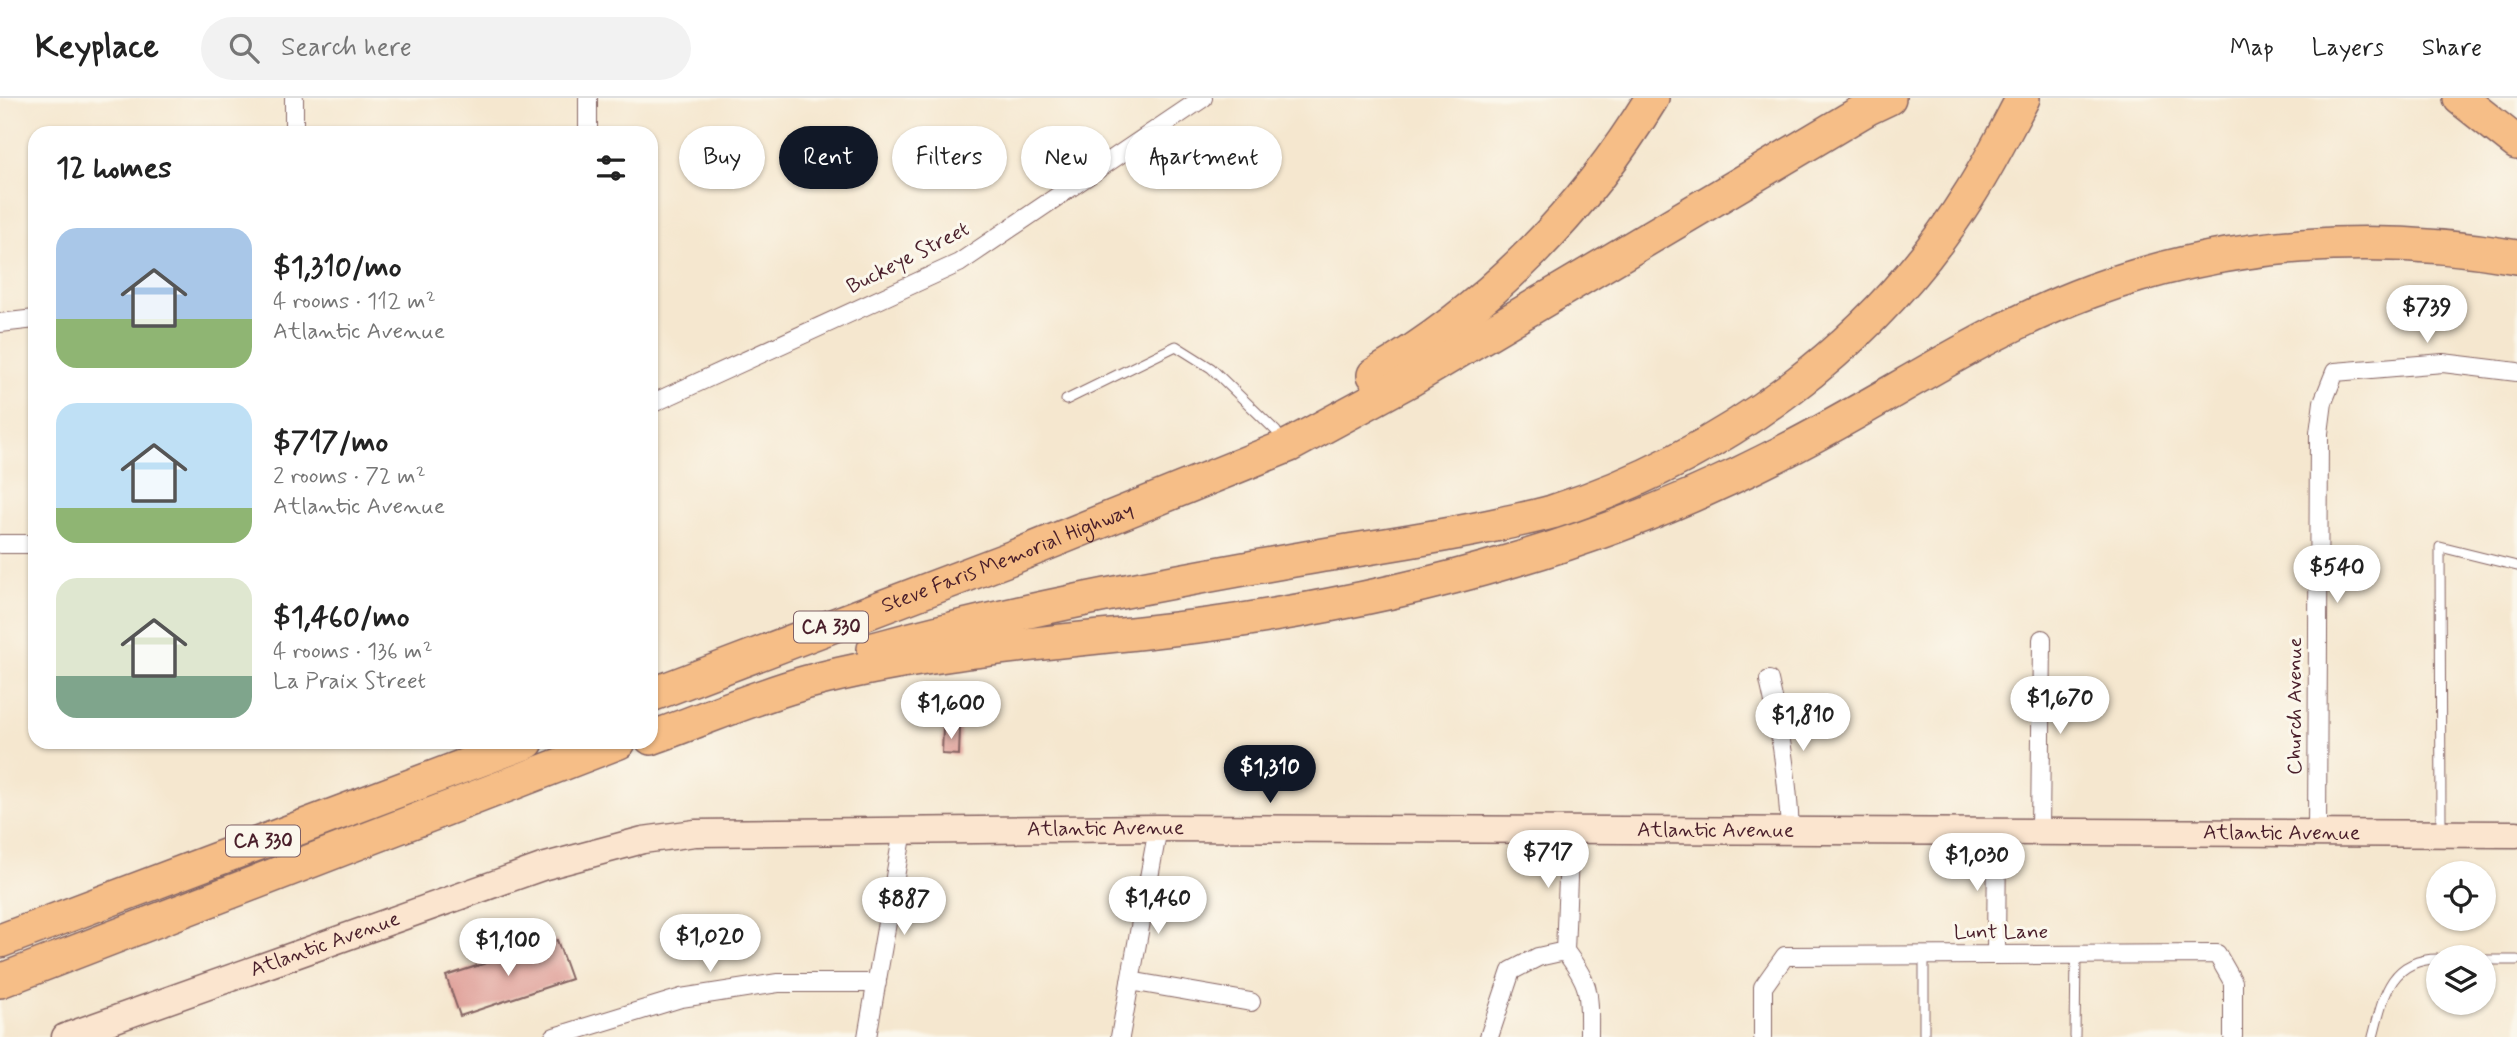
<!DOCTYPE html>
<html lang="en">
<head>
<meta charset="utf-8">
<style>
  body { margin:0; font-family:Mynerve,sans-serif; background:#f2f2f2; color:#222; height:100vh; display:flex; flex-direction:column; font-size:26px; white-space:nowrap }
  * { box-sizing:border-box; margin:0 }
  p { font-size:23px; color:#767676 }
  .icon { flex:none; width:38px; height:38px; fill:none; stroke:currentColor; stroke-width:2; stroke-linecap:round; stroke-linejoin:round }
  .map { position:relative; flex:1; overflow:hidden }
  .drawer { position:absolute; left:28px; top:28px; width:630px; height:623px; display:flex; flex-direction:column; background:#fff; border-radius:21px; box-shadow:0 2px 5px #0004 }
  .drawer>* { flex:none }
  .guide { position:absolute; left:679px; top:28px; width:665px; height:63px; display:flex; gap:14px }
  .fabs { position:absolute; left:2426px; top:763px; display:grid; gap:14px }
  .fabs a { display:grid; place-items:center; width:70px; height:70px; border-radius:50%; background:#fff; box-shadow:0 2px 5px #0004; font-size:35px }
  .price { position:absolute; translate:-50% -60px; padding:0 16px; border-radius:24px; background:#fff; color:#222; font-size:23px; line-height:46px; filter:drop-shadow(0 2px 4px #0008) }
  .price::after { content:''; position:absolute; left:50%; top:42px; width:21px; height:16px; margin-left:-10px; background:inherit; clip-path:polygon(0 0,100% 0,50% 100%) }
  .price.current { background:#111827; color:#fff }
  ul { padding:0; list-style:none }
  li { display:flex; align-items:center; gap:21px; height:175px; padding:0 28px }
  li span { display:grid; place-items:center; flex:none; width:196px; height:140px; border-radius:21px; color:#555 }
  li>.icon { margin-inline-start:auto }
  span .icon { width:84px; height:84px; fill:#fffc; stroke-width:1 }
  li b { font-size:30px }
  h2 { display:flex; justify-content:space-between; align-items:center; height:84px; padding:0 28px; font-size:30px }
  .pill { padding:0 24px; border-radius:32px; background:#fff; box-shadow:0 2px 5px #0004; font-size:24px; line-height:63px }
  .pill.current { background:#111827; color:#fff }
  header { display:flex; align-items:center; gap:42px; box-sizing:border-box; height:98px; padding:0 35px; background:#fff; border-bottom:2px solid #e0e0e0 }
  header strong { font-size:33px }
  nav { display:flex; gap:38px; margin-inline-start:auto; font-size:24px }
  .search { width:490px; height:63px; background:#f2f2f2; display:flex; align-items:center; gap:18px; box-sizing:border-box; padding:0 24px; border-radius:38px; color:#767676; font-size:26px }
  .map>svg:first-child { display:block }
</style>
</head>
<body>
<header>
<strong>Keyplace</strong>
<div class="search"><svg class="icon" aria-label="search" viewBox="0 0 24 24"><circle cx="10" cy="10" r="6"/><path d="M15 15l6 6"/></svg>Search here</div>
<nav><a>Map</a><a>Layers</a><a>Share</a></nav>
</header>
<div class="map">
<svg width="2517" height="939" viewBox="0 0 2517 939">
  <rect width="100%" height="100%" fill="#fbf7ec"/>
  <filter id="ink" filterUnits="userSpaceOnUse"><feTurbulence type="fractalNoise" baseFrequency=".0143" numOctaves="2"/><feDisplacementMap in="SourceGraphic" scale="14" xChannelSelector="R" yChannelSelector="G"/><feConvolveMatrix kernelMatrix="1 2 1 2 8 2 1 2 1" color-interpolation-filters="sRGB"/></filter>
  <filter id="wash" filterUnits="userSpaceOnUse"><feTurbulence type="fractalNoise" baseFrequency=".00686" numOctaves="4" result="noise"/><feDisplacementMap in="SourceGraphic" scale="28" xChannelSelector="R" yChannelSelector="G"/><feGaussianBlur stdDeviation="1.57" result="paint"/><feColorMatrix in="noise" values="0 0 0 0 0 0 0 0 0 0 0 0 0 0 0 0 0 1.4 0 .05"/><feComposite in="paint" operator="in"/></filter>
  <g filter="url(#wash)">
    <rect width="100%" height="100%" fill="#f5e7cf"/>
    <g id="blocks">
      <path fill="#df9e97" d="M943,630H960L959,657L942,656Z
        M557,842L571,881L460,918L446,878Z"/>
    </g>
  </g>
  <g filter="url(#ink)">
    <use href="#blocks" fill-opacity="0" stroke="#866564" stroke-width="2"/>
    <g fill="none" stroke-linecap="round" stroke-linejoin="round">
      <g stroke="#866564" stroke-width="11">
        <path id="lane" d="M1066,302L1176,248L1211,270L1276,333L1282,344
          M2441,732L2440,449L2517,468
          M2483,862H2517
          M1924,939V857
          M2075,939L2076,857
          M2373,939C2383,901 2389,861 2438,861"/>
      </g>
      <g stroke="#866564" stroke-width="20">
        <path id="street" d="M294,0V35
          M588,0V35
          M0,225L35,221
          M651,306L959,165L1203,0
          M0,446H35
          M1769,582C1781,633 1788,682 1790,734
          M2040,734L2042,541
          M2317,735L2319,335L2323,304L2335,274L2443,265L2517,274
          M1565,853L1570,732
          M1996,857L1997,734
          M1130,883L1251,904
          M554,939L681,900L778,885H877
          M867,939L903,733
          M1120,939L1158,730
          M1489,939L1511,873L1538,859L1565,853C1592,889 1589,895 1589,939
          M1763,939V889L1785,858L2217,856L2233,884V939"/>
      </g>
      <g stroke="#866564" stroke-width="29">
        <g id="secondary">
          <path id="s1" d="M65,939L542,769L643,742L695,735L1158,730L2517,736"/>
        </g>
      </g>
      <g stroke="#866564" stroke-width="36">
        <g id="highway">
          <path d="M2460,0L2517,45"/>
          <path d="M1374,277C1489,210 1583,113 1652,0"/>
          <path d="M874,551C1012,513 1153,487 1294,462C1363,450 1432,441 1500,426C1517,422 1535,419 1552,414C1722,359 1876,247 1971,94C1990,64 2006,32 2023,0"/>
          <path id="s2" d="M651,597L1011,460L1290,347L1410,282L1868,10L1889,0"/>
          <path d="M651,640C702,622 756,598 808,584C938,550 1074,544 1207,527C1310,513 1414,492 1514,462C1607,435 1700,397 1787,352C1889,300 1983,233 2091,193C2227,143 2375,134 2517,159"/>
          <path d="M0,843L527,644"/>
          <path d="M0,883L619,644"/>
        </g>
      </g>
      <use href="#lane" stroke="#fff" stroke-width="9"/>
      <use href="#street" stroke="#fff" stroke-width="18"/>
      <use href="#secondary" stroke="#fbe5cf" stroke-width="26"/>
      <use href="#highway" stroke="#f6be87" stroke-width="33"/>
    </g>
  </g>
  <g text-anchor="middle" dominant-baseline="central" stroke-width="6" stroke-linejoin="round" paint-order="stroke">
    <g fill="#fbf7ec" stroke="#7f6065" stroke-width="2">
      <rect x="794" y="513.5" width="74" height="31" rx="5"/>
      <rect x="226" y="727.5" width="74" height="31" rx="5"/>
    </g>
    <g font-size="19" font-weight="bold" fill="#4a1f2b">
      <text x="831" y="529">CA 330</text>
      <text x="263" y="743">CA 330</text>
    </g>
    <g font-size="21" fill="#4a1f2b" stroke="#fbf7ec">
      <text transform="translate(908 160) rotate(-27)">Buckeye Street</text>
      <text stroke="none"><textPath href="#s2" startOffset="382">Steve Faris Memorial Highway</textPath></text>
      <text transform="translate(2295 608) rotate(-90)">Church Avenue</text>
      <text stroke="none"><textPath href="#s1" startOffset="1074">Atlantic Avenue</textPath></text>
      <text stroke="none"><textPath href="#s1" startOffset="1684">Atlantic Avenue</textPath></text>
      <text stroke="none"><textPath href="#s1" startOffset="2250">Atlantic Avenue</textPath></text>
      <text x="2001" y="834">Lunt Lane</text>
      <text stroke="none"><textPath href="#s1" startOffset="276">Atlantic Avenue</textPath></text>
    </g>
  </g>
</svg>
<div class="fabs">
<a><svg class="icon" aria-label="locate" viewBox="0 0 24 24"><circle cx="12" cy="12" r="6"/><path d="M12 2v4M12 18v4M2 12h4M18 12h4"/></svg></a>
<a><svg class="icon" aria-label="layers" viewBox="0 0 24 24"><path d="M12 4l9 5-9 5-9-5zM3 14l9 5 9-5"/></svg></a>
</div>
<b class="price" style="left:2427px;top:247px">$739</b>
<b class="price" style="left:2337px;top:507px">$540</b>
<b class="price" style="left:2060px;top:638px">$1,670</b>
<b class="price" style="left:951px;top:643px">$1,600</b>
<b class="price" style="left:1803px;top:655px">$1,810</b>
<b class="price current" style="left:1270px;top:707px">$1,310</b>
<b class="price" style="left:1548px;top:792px">$717</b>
<b class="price" style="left:1977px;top:795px">$1,030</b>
<b class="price" style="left:1158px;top:838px">$1,460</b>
<b class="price" style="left:904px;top:839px">$887</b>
<b class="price" style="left:710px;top:876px">$1,020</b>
<b class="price" style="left:508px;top:880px">$1,100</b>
<div class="guide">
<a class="pill">Buy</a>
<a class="pill current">Rent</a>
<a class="pill">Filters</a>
<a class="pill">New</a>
<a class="pill">Apartment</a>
</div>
<section class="drawer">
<h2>12 homes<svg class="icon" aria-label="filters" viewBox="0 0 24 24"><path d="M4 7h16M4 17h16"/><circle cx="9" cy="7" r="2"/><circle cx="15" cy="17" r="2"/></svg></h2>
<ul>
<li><span style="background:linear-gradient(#a9c7e8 65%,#8fb573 0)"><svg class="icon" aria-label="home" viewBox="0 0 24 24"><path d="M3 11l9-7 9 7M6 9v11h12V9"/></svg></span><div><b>$1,310/mo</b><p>4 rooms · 112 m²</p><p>Atlantic Avenue</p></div></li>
<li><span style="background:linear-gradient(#bfe0f5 75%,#8fb573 0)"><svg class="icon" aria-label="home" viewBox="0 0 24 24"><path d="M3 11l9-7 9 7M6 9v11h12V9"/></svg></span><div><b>$717/mo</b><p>2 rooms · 72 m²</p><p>Atlantic Avenue</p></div></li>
<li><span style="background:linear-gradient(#dfe7d0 70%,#7fa58c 0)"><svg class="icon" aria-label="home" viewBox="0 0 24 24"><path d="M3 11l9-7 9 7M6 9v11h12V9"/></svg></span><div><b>$1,460/mo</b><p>4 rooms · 136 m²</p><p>La Praix Street</p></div></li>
</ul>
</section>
</div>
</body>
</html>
